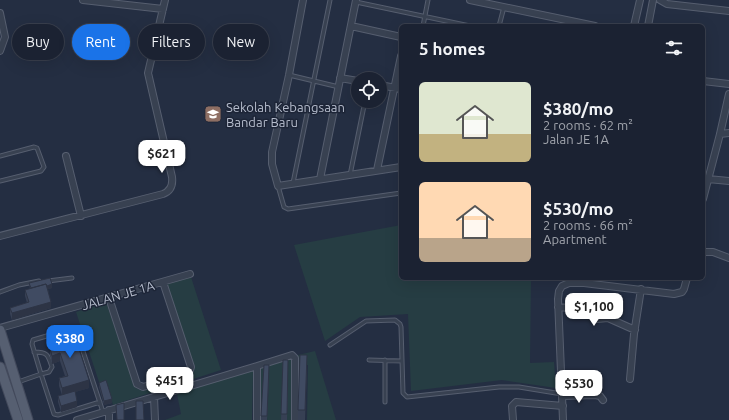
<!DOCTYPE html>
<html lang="en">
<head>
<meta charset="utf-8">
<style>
  body { margin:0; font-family:Ubuntu,sans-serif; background:#282f3e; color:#f1f3f6; height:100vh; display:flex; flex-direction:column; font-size:15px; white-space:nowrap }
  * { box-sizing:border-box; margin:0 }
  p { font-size:13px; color:#a0a4ac }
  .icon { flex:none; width:22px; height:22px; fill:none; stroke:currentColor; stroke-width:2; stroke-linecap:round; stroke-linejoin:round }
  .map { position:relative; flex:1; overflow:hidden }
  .panel { position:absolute; left:399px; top:24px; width:306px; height:256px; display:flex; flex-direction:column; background:#1b2232; border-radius:6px; box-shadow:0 4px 16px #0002,0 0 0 1px #393f4d }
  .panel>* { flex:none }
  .banner { position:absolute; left:12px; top:24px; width:327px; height:36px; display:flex; gap:8px }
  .controls { position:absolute; left:351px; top:72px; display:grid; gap:8px }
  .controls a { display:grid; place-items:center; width:36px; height:36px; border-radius:50%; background:#1b2232; box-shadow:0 4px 16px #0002,0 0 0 1px #393f4d; font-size:20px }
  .price { position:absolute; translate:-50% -34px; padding:0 9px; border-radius:8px; background:#fff; color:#222; font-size:13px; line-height:26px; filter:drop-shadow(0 1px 2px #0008) }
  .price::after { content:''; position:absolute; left:50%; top:24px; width:12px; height:9px; margin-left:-6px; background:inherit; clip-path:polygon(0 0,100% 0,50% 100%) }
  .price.current { background:#1a73e8; color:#fff }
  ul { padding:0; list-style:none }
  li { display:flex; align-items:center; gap:12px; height:100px; padding:0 20px }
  li span { display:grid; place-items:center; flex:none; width:112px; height:80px; border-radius:6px; color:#555 }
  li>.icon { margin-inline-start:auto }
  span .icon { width:48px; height:48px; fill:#fffc; stroke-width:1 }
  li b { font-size:17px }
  h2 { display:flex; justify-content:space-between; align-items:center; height:48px; padding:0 20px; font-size:17px }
  .tag { padding:0 14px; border-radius:18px; background:#1b2232; box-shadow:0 4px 16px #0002,0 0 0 1px #393f4d; font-size:14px; line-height:36px }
  .tag.current { background:#1a73e8; color:#fff }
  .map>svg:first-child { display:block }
</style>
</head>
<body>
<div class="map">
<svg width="729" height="420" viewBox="0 0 729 420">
  <rect width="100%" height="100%" fill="#242e42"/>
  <path fill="#263d43" d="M401,225V278H531L530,363L554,362L556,388L502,380L411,391L408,314L360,317L325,341L294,245Z
    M191,277L221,370L113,405L107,383L100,385L76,312L106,302L135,387L138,389L143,390L192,374L194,370L167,283Z
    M315,351L336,420H307L308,365H299L298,355Z
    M293,357V420H258L259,367Z
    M253,370L252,420H165L181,414L177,394Z"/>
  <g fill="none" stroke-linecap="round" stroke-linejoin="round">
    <g stroke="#565e6f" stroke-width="5">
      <path id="service" d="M356,2L470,26
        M423,26L428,0
        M499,26L504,7
        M289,75L339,87
        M0,156L34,147L37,148L44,167L41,171L0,181
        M350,175L365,101
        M293,183L330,0
        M278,186L284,207L288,209L401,193
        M48,281L72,278
        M0,292L19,285L39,281
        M330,345L366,321L395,320L400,324L401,327L403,393L407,397L499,387H519L562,394
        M34,352C48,352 48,355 52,367L49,372L41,374L54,414L58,415L100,402
        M369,360L402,361
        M385,360V402
        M18,382L41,374L32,344L33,340L74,328L76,330L103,412"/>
    </g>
    <g stroke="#565e6f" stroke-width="8">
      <path id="minor" d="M83,0L163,9
        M303,0L289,75L272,152V164L278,186L401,167
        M470,0L595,26
        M660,0L667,4L729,11
        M0,13L5,37L0,51
        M351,26L401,37
        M634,26L640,0
        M648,26L653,0
        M340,78L358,81
        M703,81L729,84
        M380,85L401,89
        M720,134L729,133
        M66,156L81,216
        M377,170L401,56
        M320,179L356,0
        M708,179L729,181
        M703,199L720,134L729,94
        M0,236L163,194C171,191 173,185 172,177L148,73L165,0
        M703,252H713L729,258
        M109,298L137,384L143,387L189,373L191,367L163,282
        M558,307L580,309L597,319L608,318L635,330
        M0,328L190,274
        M630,379L634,334L641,289
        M562,396L595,395L600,396L603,400
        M154,397L155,420
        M77,420L257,366
        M109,420V410
        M257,420V366L292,355L295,358V420
        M513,420L512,406L516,402L563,406
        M563,420L558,299L559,291L562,286L569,283H584L674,294L682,292L684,289L687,278"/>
    </g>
    <g stroke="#42495b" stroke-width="11">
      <path id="primary" d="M0,330L28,420
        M0,367L18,420"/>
    </g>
    <use href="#service" stroke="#384151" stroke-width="3"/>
    <use href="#minor" stroke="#384151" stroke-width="6"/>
    <use href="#primary" stroke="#565f71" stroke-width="9"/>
  </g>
  <path fill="#374054" d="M29,283L52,288L48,289L51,308L12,320L10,314V308L27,303L25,296V290L30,289Z
    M55,336L89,388L75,392L77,407L61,412L58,402V396L62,395L59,386V378L65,376L60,361L52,364L50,356V348L56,346L55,343Z
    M283,360H288L287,420H281Z
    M264,365L269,377L267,420H261Z
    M307,367L305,420H298V410Z
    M99,383L112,403L104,405L99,387Z"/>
  <path fill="#2d3445" d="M52,284V288L31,294V290Z
    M51,302V308L12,320V313Z
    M60,353V361L52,364V356Z
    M307,355V367L305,420V410Z
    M269,365V377L267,420Z
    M89,380V388L62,396V388Z
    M112,399V403L104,405V401Z
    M77,401V407L61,412V406Z"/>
  <path fill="#404b62" stroke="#2d3445" d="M50,278L52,284L47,286L46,284L31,288L29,283Z
    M46,284L51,302L12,313L10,308L29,302L25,290Z
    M73,330L89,380L62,388L59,378L68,376L60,353L52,356L50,348L58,346L55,336Z
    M300,355H307L305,410H298Z
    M283,360H288L287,414H281Z
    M264,365H269L267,416H261Z
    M106,380L112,399L104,401L99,383Z
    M75,391L77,401L61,406L58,396Z
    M136,401H143L144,420H136Z
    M124,403V420H117L116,405Z"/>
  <defs>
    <g id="school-square" transform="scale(0.9)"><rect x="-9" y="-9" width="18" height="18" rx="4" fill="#8d6e63" stroke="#1d2537"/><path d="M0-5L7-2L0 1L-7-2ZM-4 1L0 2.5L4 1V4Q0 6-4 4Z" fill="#fff"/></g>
  </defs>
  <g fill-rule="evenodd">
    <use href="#school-square" x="213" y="114"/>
  </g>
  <g text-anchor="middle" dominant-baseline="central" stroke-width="3" stroke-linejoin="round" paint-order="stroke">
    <g font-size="13" fill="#b5bccc" stroke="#1d2537" text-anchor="start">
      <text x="226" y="107">Sekolah Kebangsaan<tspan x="226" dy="15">Bandar Baru</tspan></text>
    </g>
    <g font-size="13" fill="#b5bccc" stroke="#1d2537">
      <text transform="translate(118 295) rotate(-16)">JALAN JE 1A</text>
    </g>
  </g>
</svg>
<div class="controls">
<a><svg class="icon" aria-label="locate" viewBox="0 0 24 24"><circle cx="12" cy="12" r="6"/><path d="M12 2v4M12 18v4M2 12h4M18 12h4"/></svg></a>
</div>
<b class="price" style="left:162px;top:174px">$621</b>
<b class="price" style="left:594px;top:327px">$1,100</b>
<b class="price current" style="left:70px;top:359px">$380</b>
<b class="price" style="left:170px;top:401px">$451</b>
<b class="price" style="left:579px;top:404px">$530</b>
<div class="banner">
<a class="tag">Buy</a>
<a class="tag current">Rent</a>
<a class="tag">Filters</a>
<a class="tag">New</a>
</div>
<section class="panel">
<h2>5 homes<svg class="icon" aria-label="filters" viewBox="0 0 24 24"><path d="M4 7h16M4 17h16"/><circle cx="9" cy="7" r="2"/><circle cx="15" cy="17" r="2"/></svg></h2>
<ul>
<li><span style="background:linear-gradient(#dfe7d0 65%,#c2b280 0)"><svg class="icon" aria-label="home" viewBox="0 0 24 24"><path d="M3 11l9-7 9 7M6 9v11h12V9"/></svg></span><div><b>$380/mo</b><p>2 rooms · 62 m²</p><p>Jalan JE 1A</p></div></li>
<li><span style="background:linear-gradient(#ffd9b3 70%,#b9a48a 0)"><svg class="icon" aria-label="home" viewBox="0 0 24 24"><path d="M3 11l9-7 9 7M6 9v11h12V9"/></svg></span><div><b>$530/mo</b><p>2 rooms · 66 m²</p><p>Apartment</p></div></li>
</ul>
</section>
</div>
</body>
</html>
